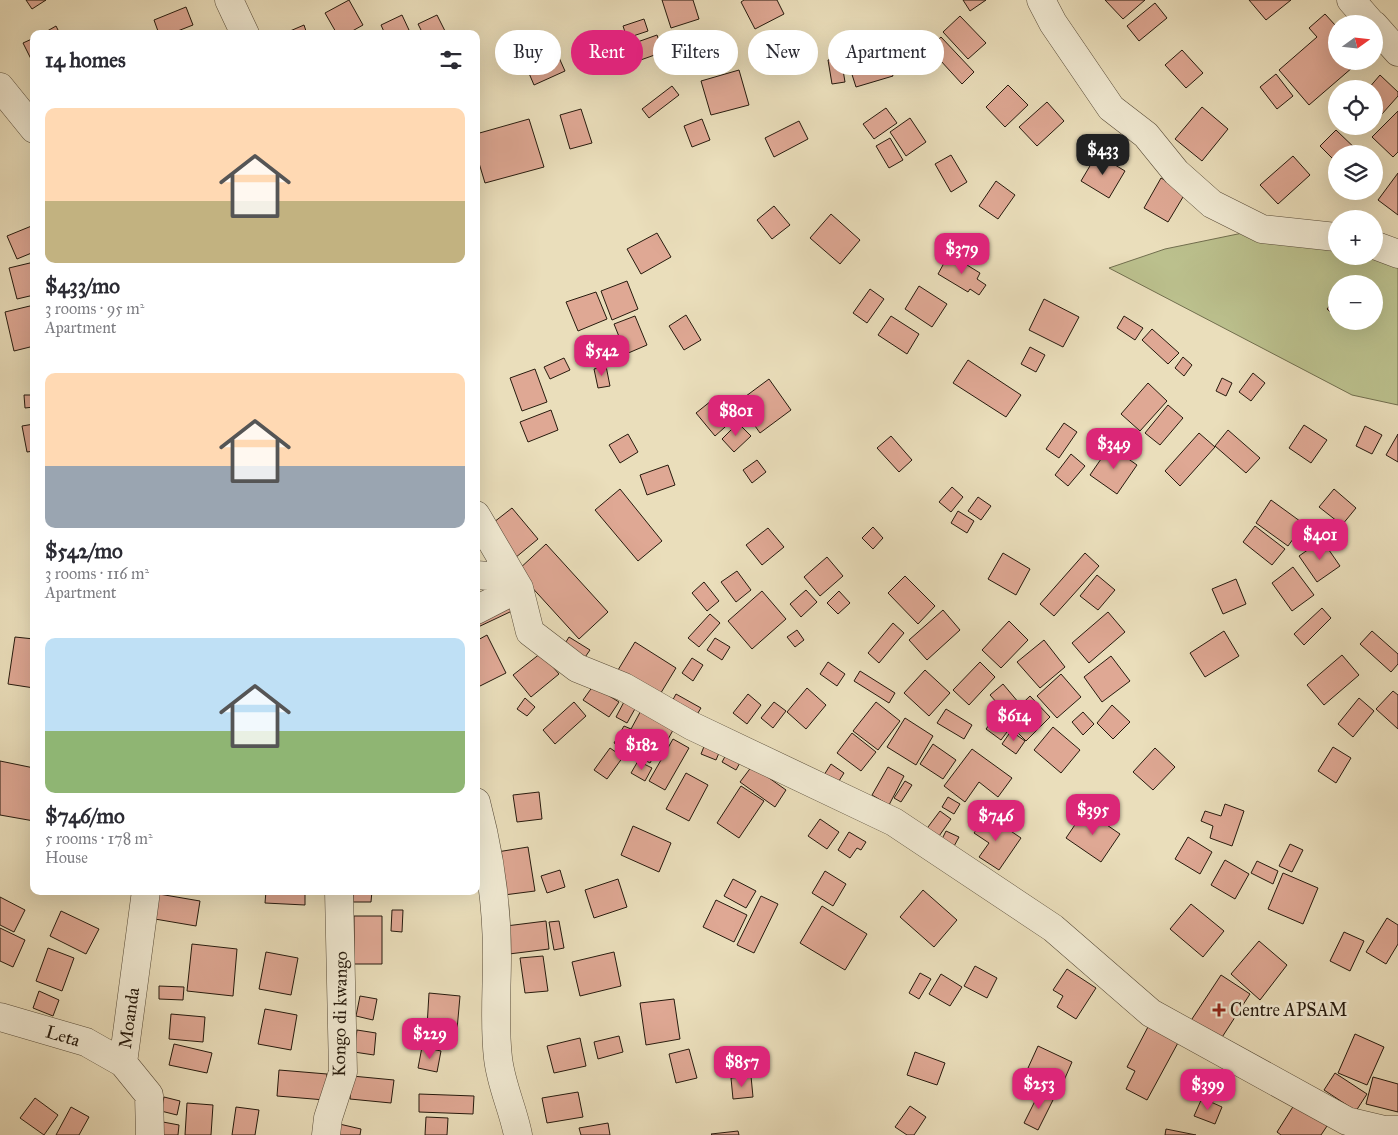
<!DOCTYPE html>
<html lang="en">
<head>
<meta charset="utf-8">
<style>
  body { margin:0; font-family:"IM FELL Great Primer",serif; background:#f2f2f3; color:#2b2b33; height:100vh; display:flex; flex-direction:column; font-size:19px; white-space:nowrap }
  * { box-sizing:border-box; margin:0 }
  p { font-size:16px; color:#7c7c81 }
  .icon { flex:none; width:28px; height:28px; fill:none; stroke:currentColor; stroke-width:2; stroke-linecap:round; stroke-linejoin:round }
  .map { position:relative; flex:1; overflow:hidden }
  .panel { position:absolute; left:30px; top:30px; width:450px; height:865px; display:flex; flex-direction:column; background:#fff; border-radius:10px; box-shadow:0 5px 20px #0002 }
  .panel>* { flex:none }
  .guide { position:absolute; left:495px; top:30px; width:475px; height:45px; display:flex; gap:10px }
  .needle { width:32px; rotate:75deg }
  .controls { position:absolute; left:1328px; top:15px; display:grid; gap:10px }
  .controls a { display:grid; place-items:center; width:55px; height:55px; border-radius:50%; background:#fff; box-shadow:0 5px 20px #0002; font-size:25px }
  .price { position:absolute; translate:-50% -42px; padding:0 11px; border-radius:10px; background:#db2777; color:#fff; font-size:16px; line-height:32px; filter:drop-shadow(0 1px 2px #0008) }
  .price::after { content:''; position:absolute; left:50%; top:30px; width:15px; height:11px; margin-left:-8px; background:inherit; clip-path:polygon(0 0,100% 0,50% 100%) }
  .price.active { background:#222; color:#fff }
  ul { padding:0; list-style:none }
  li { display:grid; align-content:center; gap:10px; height:265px; padding:0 15px }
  li span { display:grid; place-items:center; height:155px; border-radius:10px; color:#555 }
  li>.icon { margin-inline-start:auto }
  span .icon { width:90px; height:90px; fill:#fffc; stroke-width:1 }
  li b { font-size:21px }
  h2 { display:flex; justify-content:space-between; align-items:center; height:60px; padding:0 15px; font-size:21px }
  .tag { padding:0 18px; border-radius:22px; background:#fff; box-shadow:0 5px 20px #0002; font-size:18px; line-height:45px }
  .tag.active { background:#db2777; color:#fff }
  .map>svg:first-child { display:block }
</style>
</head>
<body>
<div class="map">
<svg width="1398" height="1135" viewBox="0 0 1398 1135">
  <rect width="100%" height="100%" fill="#eadebb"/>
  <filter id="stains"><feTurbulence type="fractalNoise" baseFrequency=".004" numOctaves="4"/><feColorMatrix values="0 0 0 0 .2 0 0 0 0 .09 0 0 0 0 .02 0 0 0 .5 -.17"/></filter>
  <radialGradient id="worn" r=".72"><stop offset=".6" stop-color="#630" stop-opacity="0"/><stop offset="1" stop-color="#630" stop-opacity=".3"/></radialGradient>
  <path fill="#bbc08d" stroke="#716e4e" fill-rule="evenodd" d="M1262,229L1336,237V256L1398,254V405L1352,395L1109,268L1165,249ZM1336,284H1374V321H1336Z"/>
  <path fill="#dfa894" stroke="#271b0e" d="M26,0H46L32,9Z
    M349,0L363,25L347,34H337L325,13Z
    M662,0H693L699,19L671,28Z
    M744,0H777L784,14L755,29L741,2Z
    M963,0H986L970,11Z
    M1105,0H1145L1123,19Z
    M1249,0H1291L1266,20Z
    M1155,3L1167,18L1139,41L1127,26Z
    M186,7L193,25L170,34H159L154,20Z
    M1325,14L1336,26V61H1360L1309,105L1279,70L1317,37L1309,28Z
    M402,15L409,30L403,34H385L381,25Z
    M437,15L445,31L440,34H423L418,24Z
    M960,16L986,43L968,59L943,32Z
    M644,19L648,31L627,38L623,26Z
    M304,25L307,34H283Z
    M56,26L60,34H42Z
    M695,31L707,45L684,64L673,50Z
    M657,35L663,52L635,62L629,45Z
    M941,37L974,72L962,84L929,48Z
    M34,38V65L23,43Z
    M884,50L893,76L856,87L848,62Z
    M1182,50L1203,73L1186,88L1165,65Z
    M556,51L565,71L534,85L525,64Z
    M841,58L845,82L832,84L828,60Z
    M739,70L749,105L711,115L701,81Z
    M1276,74L1293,96L1277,109L1260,87Z
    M1380,75L1398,92V96L1374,123V89H1368Z
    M1008,85L1028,105L1005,127L986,107Z
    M672,86L679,95L649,118L642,109Z
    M1047,102L1064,121L1037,146L1019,127Z
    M1202,107L1228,129L1202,161L1175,139Z
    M886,108L897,123L874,139L863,124Z
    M581,109L592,143L570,149L560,115Z
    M1398,111V152L1393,157L1372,137Z
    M910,118L926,142L906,156L890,132Z
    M529,119L544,167L485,183L476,153V134Z
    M702,119L710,140L692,147L684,126Z
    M799,121L808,139L774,157L765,138Z
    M1336,130L1361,154H1336V162L1320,146Z
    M890,138L903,160L889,168L876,146Z
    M1097,154L1125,171L1109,198L1081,181Z
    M951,155L967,182L951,192L935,164Z
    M1293,156L1310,175L1278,204L1260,185Z
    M1398,173V215L1378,200Z
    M1161,178L1186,192L1168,222L1144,208Z
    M996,181L1015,195L998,219L979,206Z
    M774,206L790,225L772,239L757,220Z
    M831,214L860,240L840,264L810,238Z
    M34,225V252L17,259L7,236Z
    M657,233L671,257L641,274L627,249Z
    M949,254L980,273L977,279L986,285L979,295L970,289L968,292L938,274Z
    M34,262V295L17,299L9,268Z
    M627,281L638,309L612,320L601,291Z
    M919,286L947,304L932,327L905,309Z
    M870,289L884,299L867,323L853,313Z
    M596,292L607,319L578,331L566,302Z
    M1336,298V317L1327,309Z
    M1044,299L1079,317L1063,347L1029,330Z
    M34,305V346L14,351L5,312Z
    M686,315L701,340L684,350L669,326Z
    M635,316L647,345L626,354L614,324Z
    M891,316L919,334L907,354L878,335Z
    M1124,316L1143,328L1135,340L1117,328Z
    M1152,329L1179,353L1168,364L1142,340Z
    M1030,347L1045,355L1036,372L1021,364Z
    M1183,357L1192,365L1184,376L1175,368Z
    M564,358L570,370L550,379L544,367Z
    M968,360L1021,395L1006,417L953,383Z
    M606,366L610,386L598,388L594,369Z
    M535,369L547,402L522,411L510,378Z
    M1253,373L1265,383L1251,401L1239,392Z
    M1222,378L1232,383L1226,396L1216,391Z
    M769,379L791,410L760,433L738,402Z
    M1148,383L1167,401L1140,431L1121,414Z
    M24,395H34V407L25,408Z
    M716,397L734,419L715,436L696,413Z
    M1168,405L1183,418L1160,445L1145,433Z
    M551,410L558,430L528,442L520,422Z
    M738,423L751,436L734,452L722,439Z
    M1064,423L1077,432L1059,458L1046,449Z
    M34,424V451L27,452L22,426Z
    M1304,425L1327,440L1311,463L1289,448Z
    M1365,426L1382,435L1372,454L1356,446Z
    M1228,430L1260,458L1246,473L1215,446Z
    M1199,433L1215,447L1180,486L1165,471Z
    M628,434L638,452L620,463L609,445Z
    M1398,434V462L1386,455Z
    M891,436L912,460L899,472L877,448Z
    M1110,446L1137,465L1117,494L1090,475Z
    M1071,454L1085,466L1068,486L1055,475Z
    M757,460L766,472L752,483L743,470Z
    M668,465L675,485L647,495L640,475Z
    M952,487L963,497L951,512L939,502Z
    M620,489L662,541L638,561L595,510Z
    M1334,489L1356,508L1342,525L1319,507Z
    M978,497L991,506L981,520L968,511Z
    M1271,500L1304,524L1288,546L1256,523Z
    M512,508L538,539L515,558L489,526Z
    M958,511L974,521L967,533L951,523Z
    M1255,526L1285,549L1272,565L1243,542Z
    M873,527L883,538L873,549L862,538Z
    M768,528L784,547L762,565L746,545Z
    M1322,540L1340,566L1317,582L1299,556Z
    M546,544L608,612L579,639L517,571Z
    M1003,553L1030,569L1016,595L988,579Z
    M1085,553L1099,566L1054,616L1040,604Z
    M827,557L843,576L820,596L804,577Z
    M1293,567L1314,595L1292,611L1272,583Z
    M737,571L751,590L736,602L721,582Z
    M1097,575L1115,590L1098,610L1080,596Z
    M905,576L935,606L918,624L888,593Z
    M1236,579L1246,604L1223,614L1212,589Z
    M704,582L719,601L707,611L692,593Z
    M806,590L817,602L801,617L790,604Z
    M762,591L786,619L752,649L728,621Z
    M839,591L850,603L838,614L827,603Z
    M508,603L512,611L476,628V618Z
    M1322,608L1331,618L1304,645L1294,634Z
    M943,610L960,630L927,660L909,640Z
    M1108,612L1125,632L1089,663L1072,643Z
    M710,614L720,623L699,647L688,638Z
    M1009,621L1028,640L1001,668L982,650Z
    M893,623L904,633L879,663L868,653Z
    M797,630L804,640L795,647L787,637Z
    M1224,631L1239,656L1205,677L1190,653Z
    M1372,631L1398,654V664L1391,672L1360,644Z
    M487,635L506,673L476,688V641Z
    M15,637L34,639V688L8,684Z
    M569,637L590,650L581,663L561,650Z
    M715,638L730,647L722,660L707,650Z
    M1044,640L1065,667L1040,688L1017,662Z
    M635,642L676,668L659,696L618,670Z
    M541,653L559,674L531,697L513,675Z
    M1342,655L1359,675L1324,705L1307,685Z
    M1111,656L1130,681L1102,702L1084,677Z
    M692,658L703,665L693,681L682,673Z
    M828,662L845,674L837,686L820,674Z
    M980,662L995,677L969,705L953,690Z
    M925,670L950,693L929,716L904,693Z
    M860,671L895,693L889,703L854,681Z
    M1061,674L1081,697L1057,718L1037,696Z
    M1003,684L1019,703L1006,713L990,695Z
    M593,686L619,702L609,717L583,700Z
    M807,688L826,705L806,729L787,712Z
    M1393,691L1398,695V729L1376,709Z
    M676,694L701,708L693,721L669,707Z
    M748,694L761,705L747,724L733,713Z
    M1030,696L1050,717L1026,741L1005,720Z
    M525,698L535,707L527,716L517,709Z
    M1359,698L1374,711L1353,737L1338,724Z
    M625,700L636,707L627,723L616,717Z
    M574,702L586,716L555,744L543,730Z
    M774,702L786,711L773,728L761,718Z
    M876,702L900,721L878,750L853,731Z
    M644,705L677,723L662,750L658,749L650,763L614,743L624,726L631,729Z
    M1112,705L1130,722L1113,739L1097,723Z
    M946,709L972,725L964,739L937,723Z
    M1083,712L1094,724L1083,735L1072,722Z
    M995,717L1010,728L1001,740L986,729Z
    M905,718L933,736L916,765L887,747Z
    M1053,727L1080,750L1061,773L1034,750Z
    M1011,731L1025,741L1016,754L1002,744Z
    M852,733L876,752L861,771L837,753Z
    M673,739L689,748L665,790L649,781Z
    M707,739L722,746L716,760L701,754Z
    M933,744L956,760L943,779L920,764Z
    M1333,747L1351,758L1336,783L1318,771Z
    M610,748L623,757L607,779L594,770Z
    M1155,748L1175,767L1153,790L1133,772Z
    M972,749L1012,778L998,797L979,782L965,802L944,786Z
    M728,751L742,759L736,770L722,762Z
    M0,761L34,768V821L0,815Z
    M638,761L652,768L645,781L631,773Z
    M831,764L844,773L837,784L824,775Z
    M752,766L786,790L775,807L740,782Z
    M888,767L904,776L889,805L872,795Z
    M686,773L708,785L689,821L666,809Z
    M905,781L912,785L901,802L894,798Z
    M741,786L764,801L739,838L717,823Z
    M539,792L542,819L517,822L513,795Z
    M948,797L960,804L954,814L942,807Z
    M1225,804L1244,811L1232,846L1210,838L1213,826L1201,821L1205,811L1221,816Z
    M1085,810L1120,834L1101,862L1066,838Z
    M940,811L951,819L937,839L925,831Z
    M987,815L1021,838L999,870L979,857L989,843L974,833Z
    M820,819L839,832L827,849L808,836Z
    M633,826L671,843L659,872L621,855Z
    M946,831L959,837L952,850L940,843Z
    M849,832L866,842L861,850L857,848L850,858L838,850Z
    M1188,837L1212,852L1200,874L1175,859Z
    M1290,844L1303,850L1292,872L1279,866Z
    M528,847L535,891L504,895L497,852Z
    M1225,860L1249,874L1235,899L1211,885Z
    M1257,861L1278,871L1273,884L1251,873Z
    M560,870L565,887L547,893L541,876Z
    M825,871L846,884L833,906L812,893Z
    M1283,873L1318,888L1303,924L1268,909Z
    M618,879L627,907L594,918L585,890Z
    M733,879L756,891L746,908L724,896Z
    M923,890L957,920L934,947L900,917Z
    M266,891H305V905L265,903Z
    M353,891H372L371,902H353Z
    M153,893L200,901L196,926L149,918Z
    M761,896L778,904L754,953L737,945Z
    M0,897L25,910L14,932L0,925Z
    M716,900L747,915L734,942L703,927Z
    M1191,904L1224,931L1203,957L1170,929Z
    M822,906L867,934L845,970L800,943Z
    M392,910H403L402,932L391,931Z
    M61,911L99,929L86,954L50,936Z
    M354,916H382V964H354Z
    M1387,918L1398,925V944L1386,964L1366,952Z
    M546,921L549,949L501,955L498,927Z
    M559,921L564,948L554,950L549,922Z
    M0,928L25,940L13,967L0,961Z
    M1344,932L1364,941L1350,971L1330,961Z
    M1259,941L1287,965L1260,1000L1231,974Z
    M192,944L237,949L233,996L187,991Z
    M48,948L74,958L62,991L36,981Z
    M266,952L298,958L291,995L259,989Z
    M614,952L621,986L580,996L572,962Z
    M543,956L548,991L525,993L520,958Z
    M975,966L997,978L987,998L964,986Z
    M1067,969L1096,988L1076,1019L1057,1007L1063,996L1053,990Z
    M920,973L931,979L919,999L909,993Z
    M941,974L962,987L950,1006L929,994Z
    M1221,975L1250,994L1217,1045L1188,1025Z
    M159,986L184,987L183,1000L159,999Z
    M39,991L59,1000L53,1016L33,1008Z
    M429,993L460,996L457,1030L427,1027Z
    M360,996L377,999L373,1020L356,1016Z
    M674,999L680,1039L646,1045L640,1003Z
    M265,1009L297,1015L291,1050L258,1044Z
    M171,1014L205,1017L203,1042L169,1039Z
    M1149,1025L1179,1041L1147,1100L1126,1089L1135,1071L1127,1067Z
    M357,1030L376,1033L374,1055L354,1052Z
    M1355,1034L1384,1047L1367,1085L1338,1073Z
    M619,1036L623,1052L598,1059L594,1042Z
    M580,1038L586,1066L554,1073L547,1046Z
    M174,1044L212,1053L207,1073L169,1065Z
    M1038,1046L1072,1062L1062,1085L1028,1068Z
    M422,1047L441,1051L437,1072L418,1068Z
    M689,1049L697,1078L676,1083L669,1054Z
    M915,1052L945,1063L937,1085L907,1075Z
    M279,1070L327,1074L325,1100L277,1096Z
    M1335,1073L1367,1094L1356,1111L1324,1090Z
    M352,1076L394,1080L391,1103L350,1099Z
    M751,1076L753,1097L733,1099L731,1078Z
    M1373,1077L1398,1084V1112L1366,1104Z
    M1041,1089L1055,1096L1038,1130L1024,1123Z
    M578,1092L583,1117L547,1123L542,1098Z
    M419,1094L474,1096L473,1114L419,1112Z
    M164,1097L180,1101L177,1115L161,1111Z
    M35,1098L58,1115L44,1135L20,1118Z
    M1202,1098L1222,1107L1215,1124L1194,1116Z
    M1296,1102L1329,1123L1321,1135H1281L1277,1132Z
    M187,1103L213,1105L211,1135H185Z
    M910,1106L926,1117L914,1135H907L895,1127Z
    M71,1107L89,1117L79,1135H56Z
    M236,1107L259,1110L255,1135H232Z
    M426,1117L448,1118L447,1135H425Z
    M163,1122L179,1125L178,1135H161Z
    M335,1123L361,1129L360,1135H332Z
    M608,1123L610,1135H581L579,1128Z
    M1166,1129L1196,1135H1165Z
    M738,1131L739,1135H712L711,1134Z"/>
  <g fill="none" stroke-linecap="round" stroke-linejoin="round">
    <g stroke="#584c39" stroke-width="29">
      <path id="minor" d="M229,0L245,34
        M1041,0L1053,23L1111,108L1146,135L1176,172L1212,204L1262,229L1336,237
        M1351,0L1372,24
        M1374,25L1398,52
        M0,87L34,129
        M1374,245L1398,254
        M476,515L519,588L530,632L577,668L624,687L692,726L894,822L1053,928L1151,1013L1347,1121L1385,1130H1398
        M476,575L489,576L519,588
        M476,610L519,588
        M476,802C489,851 497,904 497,956C497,990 494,1024 498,1058C501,1085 513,1109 518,1135
        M146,891L123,1063L149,1095L150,1135
        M0,1017L86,1042L123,1063
        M326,1135L328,1118L343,1072L339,891"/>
    </g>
    <use href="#minor" stroke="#f1ead3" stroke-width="28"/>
  </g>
  <path fill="#8f2418" stroke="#f1ead3" stroke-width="2" d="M1216.5 1002.5h5v5h5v5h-5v5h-5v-5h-5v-5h5z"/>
  <g text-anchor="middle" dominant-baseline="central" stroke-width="5" stroke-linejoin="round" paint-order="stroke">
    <g font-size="18" fill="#271b0e" stroke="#f1ead3" text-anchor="start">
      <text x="1230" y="1010">Centre APSAM</text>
    </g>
    <g font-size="18" fill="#271b0e" stroke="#f1ead3">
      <text transform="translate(340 1014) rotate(-89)">Kongo di kwango</text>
      <text transform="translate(129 1018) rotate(-82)">Moanda</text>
      <text transform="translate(63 1036) rotate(17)">Leta</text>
    </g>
  </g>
  <rect width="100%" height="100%" filter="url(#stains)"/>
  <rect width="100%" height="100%" fill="url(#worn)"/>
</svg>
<div class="controls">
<a><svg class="needle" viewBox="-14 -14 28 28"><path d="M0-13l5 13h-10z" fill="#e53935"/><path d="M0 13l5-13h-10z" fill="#7c7c81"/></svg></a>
<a><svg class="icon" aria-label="locate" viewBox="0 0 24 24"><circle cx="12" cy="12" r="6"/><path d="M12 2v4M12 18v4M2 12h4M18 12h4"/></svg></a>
<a><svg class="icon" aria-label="layers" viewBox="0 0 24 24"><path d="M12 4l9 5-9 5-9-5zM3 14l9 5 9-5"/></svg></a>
<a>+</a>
<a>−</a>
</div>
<b class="price active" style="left:1103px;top:176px">$433</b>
<b class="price" style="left:962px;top:275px">$379</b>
<b class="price" style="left:602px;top:377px">$542</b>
<b class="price" style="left:736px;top:437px">$801</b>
<b class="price" style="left:1114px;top:470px">$349</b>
<b class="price" style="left:1320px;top:561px">$401</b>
<b class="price" style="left:1014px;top:742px">$614</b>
<b class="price" style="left:642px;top:771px">$182</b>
<b class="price" style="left:1093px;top:836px">$395</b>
<b class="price" style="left:996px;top:842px">$746</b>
<b class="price" style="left:430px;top:1060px">$229</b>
<b class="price" style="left:742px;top:1088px">$857</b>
<b class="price" style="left:1039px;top:1110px">$253</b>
<b class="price" style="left:1208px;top:1111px">$399</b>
<div class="guide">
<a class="tag">Buy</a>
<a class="tag active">Rent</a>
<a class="tag">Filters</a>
<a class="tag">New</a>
<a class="tag">Apartment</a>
</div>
<section class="panel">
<h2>14 homes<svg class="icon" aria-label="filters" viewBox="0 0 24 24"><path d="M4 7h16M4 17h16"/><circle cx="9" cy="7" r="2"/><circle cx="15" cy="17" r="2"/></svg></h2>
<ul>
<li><span style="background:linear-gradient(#ffd9b3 60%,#c2b280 0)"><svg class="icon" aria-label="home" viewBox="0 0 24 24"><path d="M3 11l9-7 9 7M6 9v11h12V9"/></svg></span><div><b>$433/mo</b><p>3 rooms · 95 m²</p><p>Apartment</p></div></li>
<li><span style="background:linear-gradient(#ffd9b3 60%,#9aa5b1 0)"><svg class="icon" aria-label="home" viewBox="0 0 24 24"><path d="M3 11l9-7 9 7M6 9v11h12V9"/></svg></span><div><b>$542/mo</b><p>3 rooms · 116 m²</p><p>Apartment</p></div></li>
<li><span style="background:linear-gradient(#bfe0f5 60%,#8fb573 0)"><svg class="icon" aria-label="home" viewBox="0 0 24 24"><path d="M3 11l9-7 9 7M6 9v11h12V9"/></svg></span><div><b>$746/mo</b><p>5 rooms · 178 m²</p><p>House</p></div></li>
</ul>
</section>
</div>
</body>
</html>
